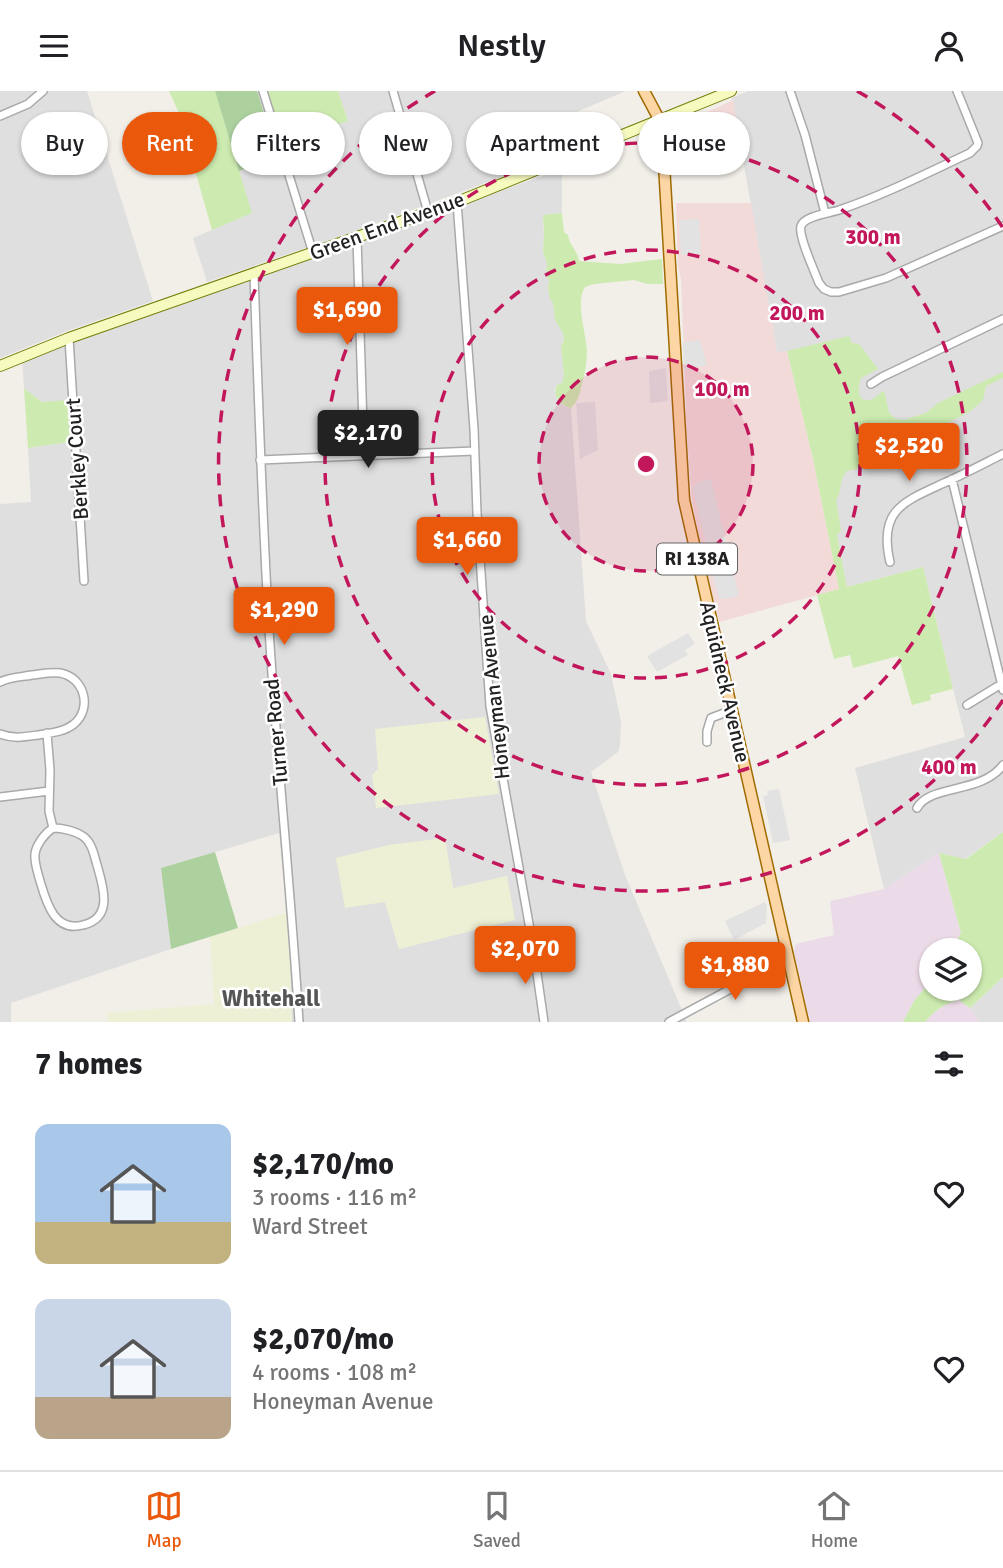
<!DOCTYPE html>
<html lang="en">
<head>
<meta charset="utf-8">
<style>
  body { margin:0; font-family:Signika,sans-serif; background:#f6f6f6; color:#202124; height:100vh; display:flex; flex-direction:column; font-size:26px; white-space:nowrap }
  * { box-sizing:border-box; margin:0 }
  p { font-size:23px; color:#757577 }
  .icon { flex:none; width:38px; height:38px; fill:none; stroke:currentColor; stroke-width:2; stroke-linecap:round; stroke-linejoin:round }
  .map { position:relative; height:931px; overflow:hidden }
  .sheet { display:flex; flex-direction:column; background:#fff; flex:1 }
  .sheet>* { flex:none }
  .guide { position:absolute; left:21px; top:21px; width:962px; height:63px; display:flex; gap:14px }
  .controls { position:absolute; left:919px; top:847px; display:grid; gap:14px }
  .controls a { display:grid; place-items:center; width:63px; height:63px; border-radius:50%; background:#fff; box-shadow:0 2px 5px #0004; font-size:35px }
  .price { position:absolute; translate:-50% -60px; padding:0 16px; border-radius:7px; background:#ea580c; color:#fff; font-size:23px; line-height:46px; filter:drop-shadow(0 2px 4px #0008) }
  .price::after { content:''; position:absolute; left:50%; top:42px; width:21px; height:16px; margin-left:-10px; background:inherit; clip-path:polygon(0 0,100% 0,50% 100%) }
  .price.on { background:#222; color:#fff }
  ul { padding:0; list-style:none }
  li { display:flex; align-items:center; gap:21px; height:175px; padding:0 35px }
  li span { display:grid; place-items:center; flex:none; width:196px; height:140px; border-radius:14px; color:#555 }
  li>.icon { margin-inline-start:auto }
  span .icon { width:84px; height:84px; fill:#fffc; stroke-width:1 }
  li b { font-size:30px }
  h2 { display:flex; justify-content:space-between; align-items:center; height:84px; padding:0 35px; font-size:30px }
  .pill { padding:0 24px; border-radius:32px; background:#fff; box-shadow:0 2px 5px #0004; font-size:24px; line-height:63px }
  .pill.on { background:#ea580c; color:#fff }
  header { display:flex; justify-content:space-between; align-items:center; height:91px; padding:0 35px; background:#fff; font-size:32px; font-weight:600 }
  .menu { display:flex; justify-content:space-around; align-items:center; height:98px; border-top:2px solid #e0e0e0; background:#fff; font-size:19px; color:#757577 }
  .menu a { display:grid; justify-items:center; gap:4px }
  .menu .on { color:#ea580c }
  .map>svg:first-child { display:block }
</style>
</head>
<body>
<header><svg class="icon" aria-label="menu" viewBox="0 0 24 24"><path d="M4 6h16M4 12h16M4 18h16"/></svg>Nestly<svg class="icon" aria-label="person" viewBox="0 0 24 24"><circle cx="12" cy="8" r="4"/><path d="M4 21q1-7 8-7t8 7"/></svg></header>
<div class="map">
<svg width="1003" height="931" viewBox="0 0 1003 931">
  <rect width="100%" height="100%" fill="#f2efe9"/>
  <path fill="#e0dfdf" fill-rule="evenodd" d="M0,0H87L153,210L67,240L0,267Z
    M257,0H266L348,30L338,0H626L574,22L588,54L358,139L207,191L193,147L251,122L239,80L278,65Z
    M748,0H1003V741L965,768L939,762L884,798L855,677L965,646L923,476L847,496L837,444L788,261H777L732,7Z
    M562,78V122L544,124L543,133L544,144L543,161L547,172L546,185L549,189L548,197L553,212L556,229L563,242L564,249L562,251L564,284L562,292L557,294L555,298L557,308L564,315L571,317L586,530L611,583L621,631L620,654L618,661L591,681L625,784L687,931H292L288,821L279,742L162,777L171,858L11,912V931H0V413L31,411L28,357L70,351L42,311L24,297L22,270ZM444,747L453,797L399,858L385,811Z
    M1003,886V931H979L970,917Z"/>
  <path fill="#f2dad9" d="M733,9L742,62L712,73L696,74L672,80L673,41L675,36Z
    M676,112H751L777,261L787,260L813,368L839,498L719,531L699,448L692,410L686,332V317L681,188L678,176Z"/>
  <path fill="#ebdbe8" d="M939,762L961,842L951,859H931V890L914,910L903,931H810L794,860L796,853L834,844L830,810L884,798Z
    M959,909L970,917L979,931H925L932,923L949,911Z"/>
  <path fill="#eef0d5" d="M485,626L499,703L376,717L372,684L378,678L375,638Z
    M445,747L453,797L507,785L515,829L399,858L385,811L345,817L336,767L389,754Z
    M288,821L292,931H108L107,922L214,913L210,846Z"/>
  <path fill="#cdebb0" d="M169,0H215L252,122L212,139L178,20Z
    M266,0H338L348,30L282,52Z
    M562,122L564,141L568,144C569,154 578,160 579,170L620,173L662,168L663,193H647L634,189L594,193L585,196C575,211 586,242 587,260C587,271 585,282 582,293C580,302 578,311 571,317C560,314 552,306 557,294L562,292L564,284L561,255L564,249L563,242L555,229L553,212L550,208L548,197L549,189L546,185L547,172L543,161L544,144L543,124Z
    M849,245L852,252L859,253L878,278L861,287C858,295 856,312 870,309C876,308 878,302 884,300L889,321L894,327L904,329L926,322L938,312L1003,281V287L986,295L983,309L971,320L900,356H893L881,360C875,373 860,378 847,380C838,389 843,400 836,409L841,439L837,444L847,496L923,476L953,598L930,604L931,609L912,614L898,565L853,577L850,564L834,568L817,504L839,498L813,368L787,260Z
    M24,297L42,311L69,309L70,351L28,357Z
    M1003,741V886L970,917L959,909C945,912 934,920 925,931H903L914,910L931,890V898H970V859H951L961,842L939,762L966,768Z"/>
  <path fill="#add19e" d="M215,0H257L278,65L239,80Z
    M215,761L238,837L171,858L161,777Z"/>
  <path fill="#e2e2e2" d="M699,128L701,163L681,164L679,129Z
    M700,249L707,274L684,279L683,252Z
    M666,277L668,310L650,312L649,280Z
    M595,311L598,359L580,368L576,312Z
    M711,388L739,505L725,508V507L719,508L692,395L698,393L697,391Z
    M688,542L695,553L685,559L688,564L657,581L647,565Z
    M779,698L790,749L773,752L763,705L768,704L767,700Z
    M765,811L767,816L766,832L734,849L725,830Z"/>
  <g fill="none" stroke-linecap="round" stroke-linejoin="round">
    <g stroke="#a9a9a9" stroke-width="10">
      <path id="minor" d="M263,0L313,162
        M393,0L428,121
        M790,0L805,44L825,122
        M957,0L976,47L978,52L977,55L970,62C927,82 884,104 839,119C830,122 804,125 801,135C798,145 815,181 819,192L824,198L831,201H839L886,187L1003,135
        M0,25L28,13L43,0
        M457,111L474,338L477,422L490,615L533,855L544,931
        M357,147L364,365
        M254,182C258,301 262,420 269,538C277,669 291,800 299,931
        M69,247L84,490
        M871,293L882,286L1003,228
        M260,369L474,360
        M952,388L1003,599
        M890,471C878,419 903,411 944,392C964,383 983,373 1003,363
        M0,591C10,586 21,586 32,584C41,583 51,581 60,582C84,586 93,617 74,633C64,641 50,642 38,644C24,646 13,648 0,643
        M967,614L1003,592
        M47,642L50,679L49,720L53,737C45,742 36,754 35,763C34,772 38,782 40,790C46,810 54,842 83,834C114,827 103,795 97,774C94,764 92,752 84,746C76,740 62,737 53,737
        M707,651V640L711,627L732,619
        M0,706L49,700
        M917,717C930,693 982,703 1003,674
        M669,931L788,867"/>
    </g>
    <g stroke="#707d05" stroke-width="12">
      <path id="secondary" d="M0,275L69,247L457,111L731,0"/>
    </g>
    <g stroke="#a06b00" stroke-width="13">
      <path id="primary" d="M644,0L660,30L663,57L684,409L803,931"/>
    </g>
    <use href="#minor" stroke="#fff" stroke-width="7"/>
    <use href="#secondary" stroke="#f7fabf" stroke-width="10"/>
    <use href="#primary" stroke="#fcd6a4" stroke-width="10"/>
  </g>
  <circle cx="646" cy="373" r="107" fill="#c2185b" fill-opacity=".12"/>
  <g fill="none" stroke="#c2185b" stroke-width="3.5" stroke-dasharray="12 9">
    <circle cx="646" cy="373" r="107"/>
    <circle cx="646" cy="373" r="214"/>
    <circle cx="646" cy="373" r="321"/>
    <path d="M1003 609A428 428 0 1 1 435 0M857 0A428 428 0 0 1 1003 137"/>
  </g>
  <g text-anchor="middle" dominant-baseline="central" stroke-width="5" stroke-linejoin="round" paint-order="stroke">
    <rect fill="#fff" stroke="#646464" stroke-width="2" x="657" y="452.5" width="80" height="31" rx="5"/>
    <g font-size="19" font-weight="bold" fill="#222">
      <text x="697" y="468">RI 138A</text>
    </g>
    <g font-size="21" fill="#222" stroke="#fff">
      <text transform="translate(387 135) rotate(-20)">Green End Avenue</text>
      <text transform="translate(77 368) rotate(-94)">Berkley Court</text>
      <text transform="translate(725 591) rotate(77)">Aquidneck Avenue</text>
      <text transform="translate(494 606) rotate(-96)">Honeyman Avenue</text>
      <text transform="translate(276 641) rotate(-95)">Turner Road</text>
    </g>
    <g font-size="23" font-weight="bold" fill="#555" stroke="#fff">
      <text x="271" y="907">Whitehall</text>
    </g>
  </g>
  <circle cx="646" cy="373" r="10" fill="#c2185b" stroke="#fff" stroke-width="3.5"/>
  <g font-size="21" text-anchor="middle" font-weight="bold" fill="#c2185b" stroke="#fff" stroke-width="5" stroke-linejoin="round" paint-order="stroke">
    <text x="873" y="153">300 m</text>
    <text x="797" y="229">200 m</text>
    <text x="722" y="305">100 m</text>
    <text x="949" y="683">400 m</text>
  </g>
</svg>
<div class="controls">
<a><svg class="icon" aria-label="layers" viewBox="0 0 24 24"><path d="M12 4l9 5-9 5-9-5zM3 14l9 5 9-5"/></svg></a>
</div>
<b class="price" style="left:347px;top:256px">$1,690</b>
<b class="price on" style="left:368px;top:379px">$2,170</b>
<b class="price" style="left:909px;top:392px">$2,520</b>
<b class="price" style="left:467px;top:486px">$1,660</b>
<b class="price" style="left:284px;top:556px">$1,290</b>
<b class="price" style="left:525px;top:895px">$2,070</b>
<b class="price" style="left:735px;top:911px">$1,880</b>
<div class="guide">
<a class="pill">Buy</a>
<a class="pill on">Rent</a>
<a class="pill">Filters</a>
<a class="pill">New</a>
<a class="pill">Apartment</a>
<a class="pill">House</a>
</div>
</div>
<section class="sheet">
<h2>7 homes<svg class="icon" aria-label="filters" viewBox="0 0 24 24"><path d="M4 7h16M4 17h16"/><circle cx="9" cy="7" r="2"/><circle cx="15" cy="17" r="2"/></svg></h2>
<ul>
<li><span style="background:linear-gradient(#a9c7e8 70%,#c2b280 0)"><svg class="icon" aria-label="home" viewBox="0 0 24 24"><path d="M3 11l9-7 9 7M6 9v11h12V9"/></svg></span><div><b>$2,170/mo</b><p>3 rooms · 116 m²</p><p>Ward Street</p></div><svg class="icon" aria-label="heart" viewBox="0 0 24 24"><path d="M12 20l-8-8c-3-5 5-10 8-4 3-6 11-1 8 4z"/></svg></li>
<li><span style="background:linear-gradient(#c9d6e8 70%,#b9a48a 0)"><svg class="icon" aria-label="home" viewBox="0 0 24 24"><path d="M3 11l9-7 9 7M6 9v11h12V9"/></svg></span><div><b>$2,070/mo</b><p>4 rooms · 108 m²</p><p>Honeyman Avenue</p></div><svg class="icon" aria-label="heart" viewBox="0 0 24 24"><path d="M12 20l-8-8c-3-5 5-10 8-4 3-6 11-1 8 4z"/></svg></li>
</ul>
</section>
<nav class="menu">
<a class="on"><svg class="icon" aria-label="map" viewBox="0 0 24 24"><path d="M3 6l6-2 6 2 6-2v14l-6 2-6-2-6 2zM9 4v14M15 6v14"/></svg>Map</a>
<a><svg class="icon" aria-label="saved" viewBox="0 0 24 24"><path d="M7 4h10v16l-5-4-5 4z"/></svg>Saved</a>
<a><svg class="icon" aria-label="home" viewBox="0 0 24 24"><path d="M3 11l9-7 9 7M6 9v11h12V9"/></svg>Home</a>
</nav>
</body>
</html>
